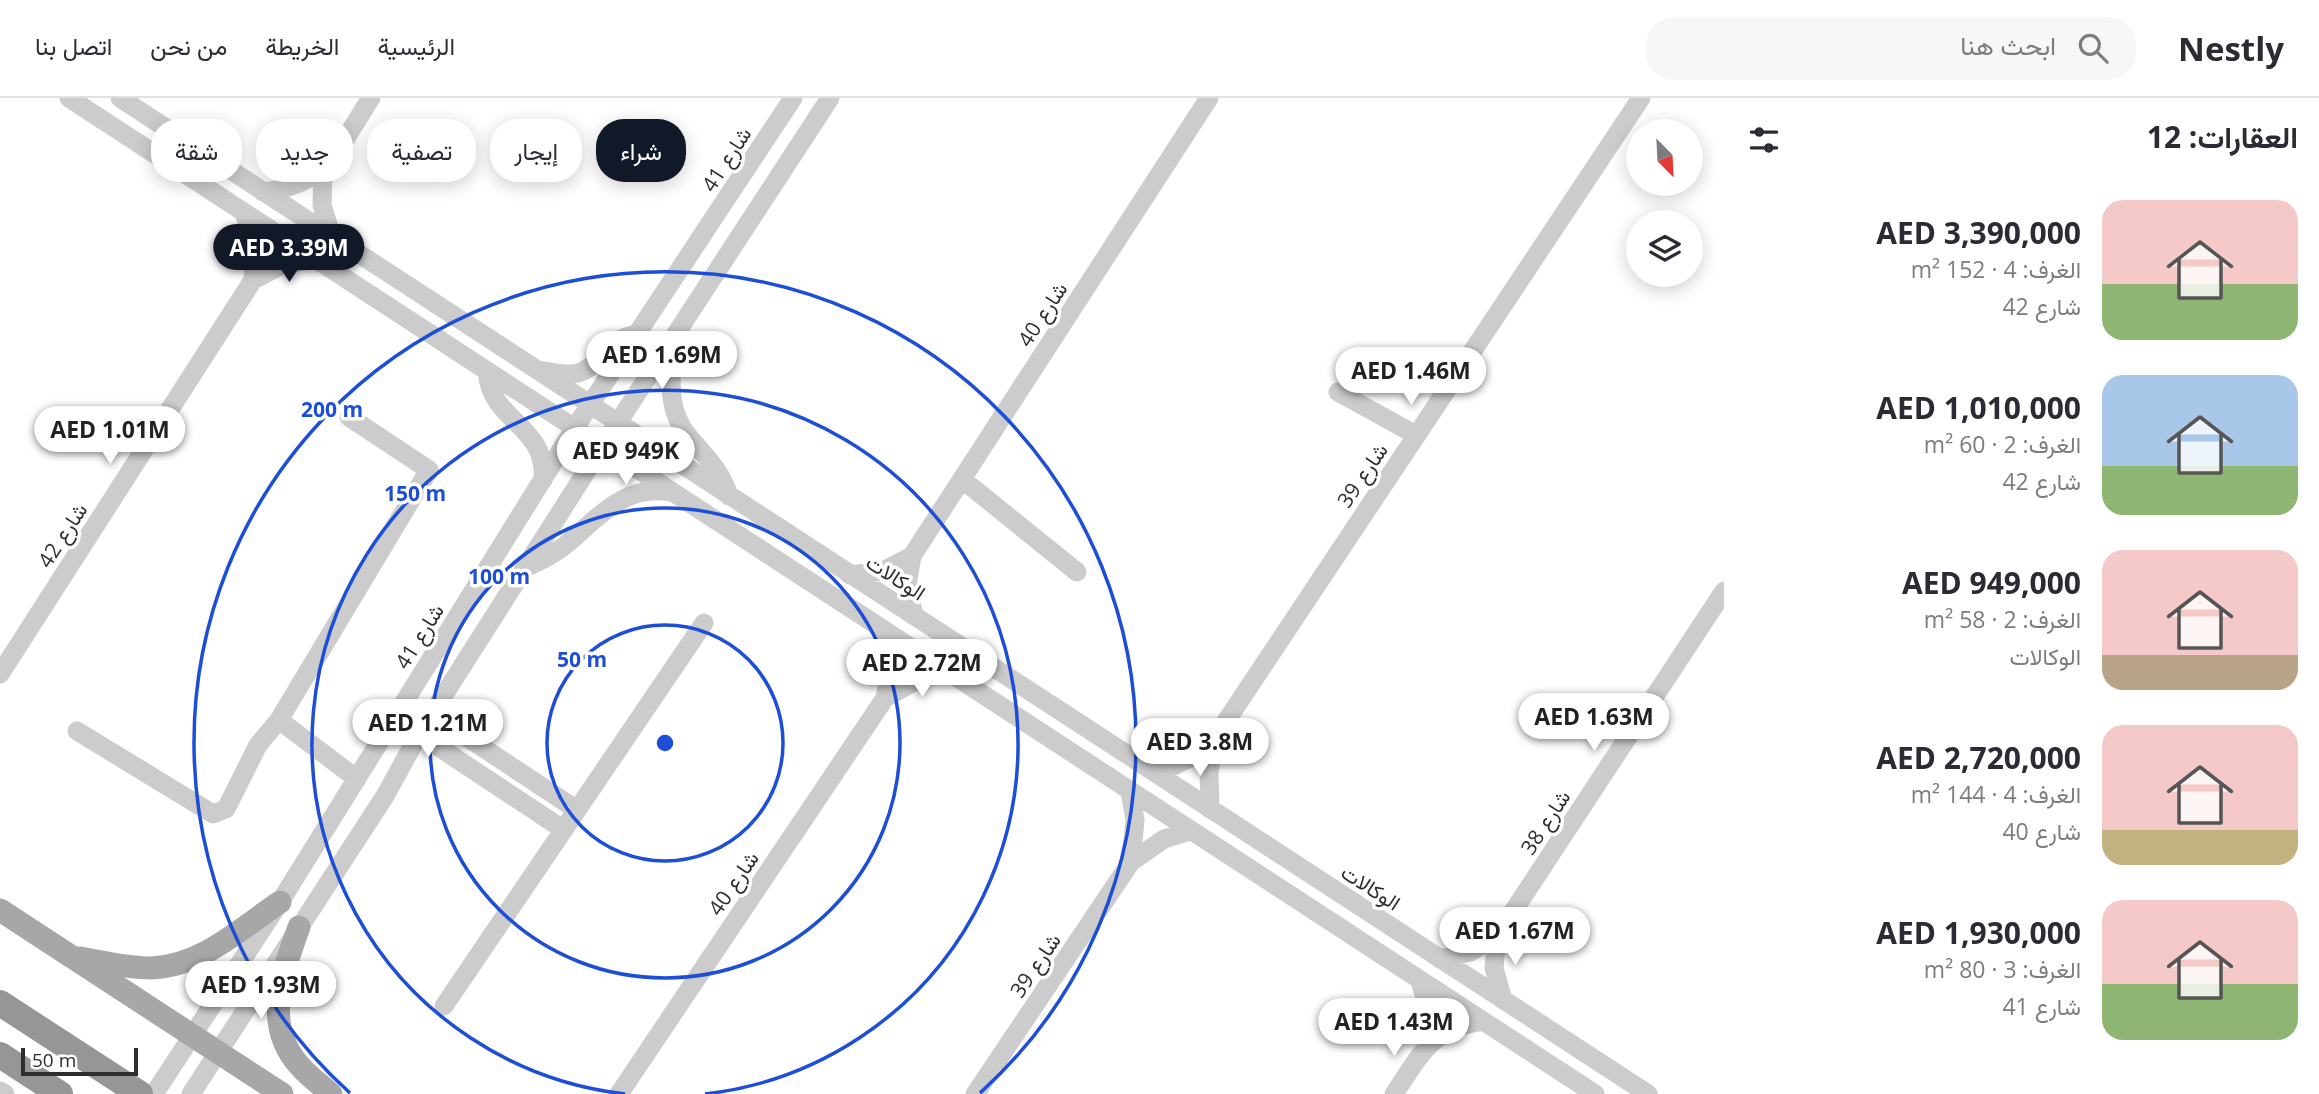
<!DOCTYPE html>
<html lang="ar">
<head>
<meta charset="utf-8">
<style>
  body { margin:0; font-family:"Open Sans",Vazirmatn,sans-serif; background:#f7f7f7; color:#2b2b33; direction:rtl; height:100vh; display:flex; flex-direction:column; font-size:26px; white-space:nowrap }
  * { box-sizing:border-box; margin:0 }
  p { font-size:23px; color:#7c7c81 }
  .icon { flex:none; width:38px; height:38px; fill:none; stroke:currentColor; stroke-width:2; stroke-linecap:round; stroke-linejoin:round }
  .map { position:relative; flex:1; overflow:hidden; direction:ltr }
  .details { display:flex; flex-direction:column; background:#fff; width:595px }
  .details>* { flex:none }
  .top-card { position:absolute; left:21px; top:21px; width:665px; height:63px; direction:rtl; display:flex; gap:14px }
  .needle { width:46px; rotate:156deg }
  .buttons { position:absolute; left:1626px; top:21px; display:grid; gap:14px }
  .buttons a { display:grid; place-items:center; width:77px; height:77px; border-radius:50%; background:#fff; box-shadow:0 4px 18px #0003; font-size:35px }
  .scale { position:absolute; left:21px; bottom:18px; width:117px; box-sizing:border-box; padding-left:7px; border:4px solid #2f2f2f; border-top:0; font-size:19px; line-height:24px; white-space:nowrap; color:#2f2f2f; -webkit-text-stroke:5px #fff; paint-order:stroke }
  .price { position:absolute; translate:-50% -60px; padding:0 16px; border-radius:24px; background:#fff; color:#222; font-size:23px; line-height:46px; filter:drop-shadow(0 2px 4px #0008) }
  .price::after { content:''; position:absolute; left:50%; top:42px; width:21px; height:16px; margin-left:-10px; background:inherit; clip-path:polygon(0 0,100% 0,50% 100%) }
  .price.current { background:#111827; color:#fff }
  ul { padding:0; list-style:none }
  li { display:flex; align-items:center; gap:21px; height:175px; padding:0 21px }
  li span { display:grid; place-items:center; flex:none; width:196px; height:140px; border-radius:21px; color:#555 }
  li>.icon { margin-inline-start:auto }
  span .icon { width:84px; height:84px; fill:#fffc; stroke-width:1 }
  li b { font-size:30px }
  h2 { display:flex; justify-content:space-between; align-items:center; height:84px; padding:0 21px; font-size:30px }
  .tag { padding:0 24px; border-radius:28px; background:#fff; box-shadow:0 4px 18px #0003; font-size:24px; line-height:63px }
  .tag.current { background:#111827; color:#fff }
  header { display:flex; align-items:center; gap:42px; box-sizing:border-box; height:98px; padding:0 35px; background:#fff; border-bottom:2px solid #e1e1e2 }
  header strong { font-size:33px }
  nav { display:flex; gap:38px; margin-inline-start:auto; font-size:24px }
  .search { width:490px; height:63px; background:#f7f7f7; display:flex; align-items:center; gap:18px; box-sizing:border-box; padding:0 24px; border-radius:28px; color:#7c7c81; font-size:26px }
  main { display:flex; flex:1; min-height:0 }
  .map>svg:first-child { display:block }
</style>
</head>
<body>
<header>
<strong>Nestly</strong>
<div class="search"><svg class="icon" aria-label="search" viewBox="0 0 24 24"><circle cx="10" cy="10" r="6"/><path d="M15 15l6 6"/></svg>ابحث هنا</div>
<nav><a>الرئيسية</a><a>الخريطة</a><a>من نحن</a><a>اتصل بنا</a></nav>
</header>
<main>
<section class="details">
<h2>العقارات: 12<svg class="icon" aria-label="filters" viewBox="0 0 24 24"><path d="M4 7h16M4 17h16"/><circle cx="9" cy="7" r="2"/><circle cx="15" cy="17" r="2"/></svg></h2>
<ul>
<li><span style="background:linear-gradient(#f6c9c9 60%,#8fb573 0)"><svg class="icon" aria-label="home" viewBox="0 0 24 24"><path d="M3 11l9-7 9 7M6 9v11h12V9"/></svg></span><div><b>AED 3,390,000</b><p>الغرف: 4 · 152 m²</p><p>شارع 42</p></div></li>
<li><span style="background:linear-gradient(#a9c7e8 65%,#8fb573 0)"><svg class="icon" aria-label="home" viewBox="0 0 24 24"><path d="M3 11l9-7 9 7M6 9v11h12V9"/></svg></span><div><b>AED 1,010,000</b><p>الغرف: 2 · 60 m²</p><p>شارع 42</p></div></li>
<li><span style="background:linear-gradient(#f6c9c9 75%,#b9a48a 0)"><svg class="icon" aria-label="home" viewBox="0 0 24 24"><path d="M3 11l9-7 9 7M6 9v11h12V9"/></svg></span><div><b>AED 949,000</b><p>الغرف: 2 · 58 m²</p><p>الوكالات</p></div></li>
<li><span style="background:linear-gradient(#f6c9c9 75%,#c2b280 0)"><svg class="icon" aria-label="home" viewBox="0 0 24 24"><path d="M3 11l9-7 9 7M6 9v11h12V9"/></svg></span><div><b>AED 2,720,000</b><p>الغرف: 4 · 144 m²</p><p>شارع 40</p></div></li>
<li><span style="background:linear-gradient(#f6c9c9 60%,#8fb573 0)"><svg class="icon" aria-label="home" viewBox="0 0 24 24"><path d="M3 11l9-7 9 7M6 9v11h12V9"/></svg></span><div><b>AED 1,930,000</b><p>الغرف: 3 · 80 m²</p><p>شارع 41</p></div></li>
</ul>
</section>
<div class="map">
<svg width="1724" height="996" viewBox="0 0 1724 996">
  <rect width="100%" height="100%" fill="#fff"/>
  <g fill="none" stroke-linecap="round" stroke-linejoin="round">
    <path stroke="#ccc" stroke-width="19" d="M69,0L1595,996
      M120,0L1648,996
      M323,72L322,107L332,139
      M263,94C328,87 338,50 371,0
      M253,182L282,167L314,161
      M674,243C671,277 665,311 689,339C706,359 721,372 729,398
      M539,272C551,274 566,278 578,275C602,268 608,239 636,237
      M487,274C492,326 547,326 543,382
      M1338,294L1416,337
      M963,382L1077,474
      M525,470C541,463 555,456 568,445C598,419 625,386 670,394
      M850,477L883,473L912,458
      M914,518L907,488L912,458L1209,0
      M885,534L891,567L885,600
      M0,576L253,182L255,148L244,115
      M432,616L577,712
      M279,622L429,372L349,319
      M77,633L213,716L226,711L258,647L279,622L357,681
      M419,636L564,732
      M1157,676L1188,661L1215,640L1641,0
      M1130,694L1135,722L1131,764
      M1210,711L1209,675L1215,640
      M1497,838L1494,870L1503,902
      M1440,861L1470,854L1497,838L1724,493
      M1420,883L1429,913L1427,946
      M444,908L704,525
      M0,993L5,996
      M154,996L280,804L574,331L793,0
      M191,996L385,698L419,636L602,349L830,0
      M619,996L885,600L921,580L948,575
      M975,996L1131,764L1164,741L1190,733
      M1394,996C1421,956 1431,931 1483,923"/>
    <path stroke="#a7a7a7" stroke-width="23" d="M0,812L282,996
      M299,829C283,874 262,926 299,967C308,978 321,987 331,996
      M80,860C103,864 127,870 151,870C202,868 240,831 280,804"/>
    <path stroke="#969696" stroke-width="26" d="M0,905L140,996
      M0,957L60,996"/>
  </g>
  <g fill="none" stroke="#1d4ed8" stroke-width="3.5">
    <circle cx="665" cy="645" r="118"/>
    <circle cx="665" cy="645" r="235"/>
    <path d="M625 996A353 353 0 1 1 705 996"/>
    <path d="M350 995A471 471 0 1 1 980 995"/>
  </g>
  <g text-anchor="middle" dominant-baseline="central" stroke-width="7" stroke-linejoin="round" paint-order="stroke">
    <g font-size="21" fill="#2f2f2f" stroke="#fff">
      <text transform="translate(726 61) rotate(-57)">شارع 41</text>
      <text transform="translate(1042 216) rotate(-57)">شارع 40</text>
      <text transform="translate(1362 377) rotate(-56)">شارع 39</text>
      <text transform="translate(62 437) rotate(-57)">شارع 42</text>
      <text transform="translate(896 479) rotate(33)">الوكالات</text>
      <text transform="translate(419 538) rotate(-58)">شارع 41</text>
      <text transform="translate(1545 724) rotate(-57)">شارع 38</text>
      <text transform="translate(733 785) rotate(-56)">شارع 40</text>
      <text transform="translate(1371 789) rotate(33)">الوكالات</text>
      <text transform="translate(1035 867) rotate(-56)">شارع 39</text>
    </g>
  </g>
  <circle cx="665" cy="645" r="10" fill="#1d4ed8" stroke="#fff" stroke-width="3.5"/>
  <g font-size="21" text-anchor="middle" font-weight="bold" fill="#1d4ed8" stroke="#fff" stroke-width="7" stroke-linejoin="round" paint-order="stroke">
    <text x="332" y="319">200 m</text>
    <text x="415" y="403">150 m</text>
    <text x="499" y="486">100 m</text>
    <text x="582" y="569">50 m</text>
  </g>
</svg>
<div class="buttons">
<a><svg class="needle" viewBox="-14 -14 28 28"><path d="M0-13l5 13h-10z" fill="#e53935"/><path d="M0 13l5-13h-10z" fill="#7c7c81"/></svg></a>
<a><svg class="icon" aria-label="layers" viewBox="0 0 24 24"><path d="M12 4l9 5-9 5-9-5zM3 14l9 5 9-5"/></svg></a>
</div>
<div class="scale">50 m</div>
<b class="price current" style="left:289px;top:186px">AED 3.39M</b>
<b class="price" style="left:662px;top:293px">AED 1.69M</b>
<b class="price" style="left:1411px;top:309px">AED 1.46M</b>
<b class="price" style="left:110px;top:368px">AED 1.01M</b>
<b class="price" style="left:626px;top:389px">AED 949K</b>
<b class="price" style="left:922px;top:601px">AED 2.72M</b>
<b class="price" style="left:1594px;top:655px">AED 1.63M</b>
<b class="price" style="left:428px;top:661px">AED 1.21M</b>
<b class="price" style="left:1200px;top:680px">AED 3.8M</b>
<b class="price" style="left:1515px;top:869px">AED 1.67M</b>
<b class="price" style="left:261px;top:923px">AED 1.93M</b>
<b class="price" style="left:1394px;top:960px">AED 1.43M</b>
<div class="top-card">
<a class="tag current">شراء</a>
<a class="tag">إيجار</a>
<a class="tag">تصفية</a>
<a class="tag">جديد</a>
<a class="tag">شقة</a>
</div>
</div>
</main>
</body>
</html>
